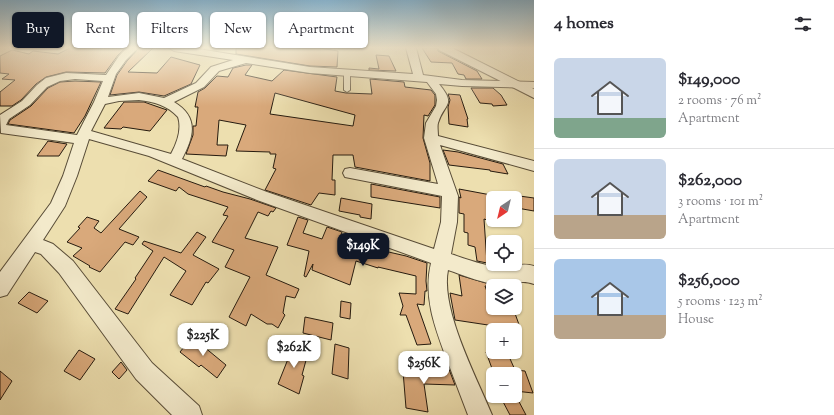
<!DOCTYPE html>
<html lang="en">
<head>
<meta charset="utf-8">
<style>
  body { margin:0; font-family:"Sorts Mill Goudy",serif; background:#f2f2f3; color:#2b2b33; height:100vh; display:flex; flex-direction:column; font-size:15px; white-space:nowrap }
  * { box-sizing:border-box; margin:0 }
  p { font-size:13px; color:#7c7c81 }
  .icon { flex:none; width:22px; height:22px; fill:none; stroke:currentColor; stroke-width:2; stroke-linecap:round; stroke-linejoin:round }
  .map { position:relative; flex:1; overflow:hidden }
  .drawer { display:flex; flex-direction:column; background:#fff; width:300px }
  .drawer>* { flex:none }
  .hud { position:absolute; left:12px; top:12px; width:380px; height:36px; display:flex; gap:8px }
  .needle { width:26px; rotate:215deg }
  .controls { position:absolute; left:486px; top:191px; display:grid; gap:8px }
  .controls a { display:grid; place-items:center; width:36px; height:36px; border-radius:6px; background:#fff; box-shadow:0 1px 3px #0004; font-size:20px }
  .price { position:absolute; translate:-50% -34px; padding:0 9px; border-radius:8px; background:#fff; color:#222; font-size:13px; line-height:26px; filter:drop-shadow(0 1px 2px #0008) }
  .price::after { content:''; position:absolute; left:50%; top:24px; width:12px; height:9px; margin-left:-6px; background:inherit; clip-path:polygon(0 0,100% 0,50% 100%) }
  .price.selected { background:#111827; color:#fff }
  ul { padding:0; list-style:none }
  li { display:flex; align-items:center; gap:12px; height:100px; padding:0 20px }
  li+li { border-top:1px solid #e1e1e2 }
  li span { display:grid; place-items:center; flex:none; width:112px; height:80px; border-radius:6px; color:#555 }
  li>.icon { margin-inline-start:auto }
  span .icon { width:48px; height:48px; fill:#fffc; stroke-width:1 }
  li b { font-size:17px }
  h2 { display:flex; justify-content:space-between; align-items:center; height:48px; padding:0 20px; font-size:17px }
  .chip { padding:0 14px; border-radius:6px; background:#fff; box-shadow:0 1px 3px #0004; font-size:14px; line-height:36px }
  .chip.selected { background:#111827; color:#fff }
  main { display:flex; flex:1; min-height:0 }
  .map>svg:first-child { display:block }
</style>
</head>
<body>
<main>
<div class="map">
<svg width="534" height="415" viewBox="0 0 534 415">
  <rect width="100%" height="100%" fill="#eddfaf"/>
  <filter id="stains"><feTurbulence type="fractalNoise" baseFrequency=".005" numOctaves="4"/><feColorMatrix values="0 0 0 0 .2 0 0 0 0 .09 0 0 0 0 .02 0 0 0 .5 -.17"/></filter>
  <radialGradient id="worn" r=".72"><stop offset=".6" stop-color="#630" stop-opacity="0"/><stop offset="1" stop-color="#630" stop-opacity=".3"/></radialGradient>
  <path fill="#d9a97b" stroke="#261b0f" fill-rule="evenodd" d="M70,48H125L118,55L105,73L66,72L46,77L36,84L21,100L12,106H0V92L15,80L2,79L9,74L0,73V56L12,50L29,54L33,51L58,54Z
    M139,48H153L128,72L157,73L171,57L200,65L191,84L164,96L139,92L110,95L117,75L127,61Z
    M236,48H319L338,51L337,67L310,66L236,54Z
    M422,48H437L438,51L477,71L482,79H466L464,75L458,74L452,63L431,62Z
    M376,55L389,56L396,71L369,70V68L379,69Z
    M246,65H252L245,75L272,81L284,70L337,77L335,91L346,93L372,94L370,79L404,82L405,87L431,90L435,95V105L428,116L424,115L423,138L430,163V181L355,167L353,155H333L332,180H335V195L319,193L311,205L265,190L276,169L273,168L276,154H270V152L236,151L246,125L219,120L217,145H228L226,156L186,154L193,135V126H196L198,107H195L198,92L205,88L217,76L228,77L233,68ZM275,93L355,115L353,126L270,114Z
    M75,81L101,82L85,116L74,133L8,124L10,120L31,106L48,88L60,82Z
    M471,88H493L501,95L507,105L493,106L492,104L480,103Z
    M448,94L460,95L468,119H467L468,127L449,124L448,107L450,100Z
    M124,102H144L167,110L150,131L123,127L121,129L104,128Z
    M48,141L67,144L59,156H37Z
    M443,150L458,152L503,164L508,174L490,171V170L449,165Z
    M158,170L205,187L206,186L223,192L250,199L276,208L273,212L271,211L268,216L258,212L245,238L278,247L266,275L299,289L295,298L286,296L283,313L285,315L278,328L272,324H267L251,314L246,326L229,317L250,277L225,267L234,250L212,242L228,216L223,215L228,207L188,194L179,187L176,191L148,181Z
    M371,184L440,197V208L371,197Z
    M459,189L491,195L493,222L484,219L487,263L477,261L475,247L468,245V233L464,232V214L459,213V197L461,198Z
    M140,191L147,197L119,229L139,237L133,245L125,242L100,272L89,267L90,266L73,256L82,248L67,242L80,228L78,227L87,217L99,221L94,228L101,233Z
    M512,195L534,198V211L517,208L515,198H513Z
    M341,198L372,204L371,219L360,217V215L339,211Z
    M298,217L308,220L303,233L322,239L327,227L342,232L340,237L368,246L369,242L381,246L380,250L406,256L427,263L426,281L427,291H425L424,305L417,304L431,344L417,345L406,315H400L403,306L399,293L416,294V276L378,267V268L356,261L350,285L312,270L313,264L306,277L304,276L309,251L287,245Z
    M197,232L206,237L193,255L219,269L208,283L206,282L192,305L170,295L186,271L164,257L128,314L115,309L136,279L135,278L153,251L142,244L144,241L181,253Z
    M459,275L496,286H485L493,308H513L521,330L455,320L450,293L462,296Z
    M29,292L48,301L37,313L18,303Z
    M341,301L351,303L350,319L340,317Z
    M305,317L333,323L331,340L303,333Z
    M192,337L226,365L217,378L201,365L199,367L180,352Z
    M287,344L308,353L302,375L304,376L299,394L278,384L288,359L283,356Z
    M335,344L349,348L348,379L332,374Z
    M79,350L95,359L80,380L64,371Z
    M486,352H507L515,370L525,371L533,393L515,391V374H494Z
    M121,362L127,370L119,379L112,372Z
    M425,364H447L455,385L424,384L428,412L406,408L403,371L428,375Z
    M0,371L12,381L0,400Z
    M500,396H516L526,415H510Z"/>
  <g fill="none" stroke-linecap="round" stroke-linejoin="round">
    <g stroke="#584c37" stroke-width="2">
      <path id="service" d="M347,71L350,73V90L347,92L344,90V73Z"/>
    </g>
    <g stroke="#584c37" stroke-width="2">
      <path id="minor" d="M127,48H138L126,60L116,74L108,97L139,93L164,98L196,83L211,67L233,60L174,51L169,48H192L310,67L413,74L406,48H416L423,75L462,80L534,82V88L462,86L439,84C457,106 444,103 438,123C437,126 438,132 438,136L534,161V171L440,145L458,196L457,222L451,254C466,259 487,267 503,267C516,267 520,262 534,266V284C519,279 516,285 503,285C487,285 463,275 448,270C440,309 477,378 492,415H468C461,397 454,378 447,360C435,328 423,297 431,263L257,200L149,156L89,139L77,176L65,206L43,240L53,244L73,261L152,363L199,406L202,415H172L136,379L59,273L41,254L35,252L7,295L0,297V272L51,203L63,176L74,143L1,133L0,115L22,101L37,85L46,78L66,73L106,75L119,56ZM246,63L310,73L427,82L436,94L437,100L436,106L426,123L424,138L438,184L350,168L345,169L343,173L345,177L350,178L442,196L441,222L434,249L267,192L182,159C194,136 199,117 174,102L204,87L219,71ZM75,79L103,81L94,102L77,135L6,125L9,119L30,105L47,87L60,81ZM139,100C154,102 167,105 178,117C182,129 177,143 171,154L91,131L105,104L119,101Z"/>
    </g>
    <g stroke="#584c37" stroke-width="2">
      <path id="tertiary" d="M438,48H452L534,89V98L439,50Z"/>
    </g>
    <use href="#service" fill="#f3eacb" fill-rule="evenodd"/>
    <use href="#minor" fill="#f3eacb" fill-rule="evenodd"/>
    <use href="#tertiary" fill="#f3eacb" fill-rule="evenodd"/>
  </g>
  <linearGradient id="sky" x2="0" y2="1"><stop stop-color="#89b7d3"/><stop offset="0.45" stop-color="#f7f1db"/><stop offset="1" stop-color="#f7f1db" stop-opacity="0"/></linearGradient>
  <rect width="534" height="106" fill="url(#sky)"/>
  <rect width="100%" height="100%" filter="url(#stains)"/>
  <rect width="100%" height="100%" fill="url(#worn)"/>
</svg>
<div class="controls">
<a><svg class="needle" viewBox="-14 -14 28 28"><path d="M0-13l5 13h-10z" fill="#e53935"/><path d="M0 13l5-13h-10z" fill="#7c7c81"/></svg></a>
<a><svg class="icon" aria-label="locate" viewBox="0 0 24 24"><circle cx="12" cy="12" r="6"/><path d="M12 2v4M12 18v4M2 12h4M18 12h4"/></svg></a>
<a><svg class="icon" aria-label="layers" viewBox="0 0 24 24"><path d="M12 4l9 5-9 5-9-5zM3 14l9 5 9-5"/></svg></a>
<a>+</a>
<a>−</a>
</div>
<b class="price selected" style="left:363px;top:267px">$149K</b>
<b class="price" style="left:203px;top:357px">$225K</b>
<b class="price" style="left:294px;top:369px">$262K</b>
<b class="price" style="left:424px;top:385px">$256K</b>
<div class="hud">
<a class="chip selected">Buy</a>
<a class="chip">Rent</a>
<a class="chip">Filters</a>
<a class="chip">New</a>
<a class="chip">Apartment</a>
</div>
</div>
<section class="drawer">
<h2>4 homes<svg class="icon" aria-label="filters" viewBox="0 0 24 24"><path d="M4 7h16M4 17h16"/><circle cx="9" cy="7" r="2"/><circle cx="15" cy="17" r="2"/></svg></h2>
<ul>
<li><span style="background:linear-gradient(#c9d6e8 75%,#7fa58c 0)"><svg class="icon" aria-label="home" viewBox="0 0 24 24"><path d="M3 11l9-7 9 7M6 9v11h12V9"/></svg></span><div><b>$149,000</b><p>2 rooms · 76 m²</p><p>Apartment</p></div></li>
<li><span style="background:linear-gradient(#c9d6e8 70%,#b9a48a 0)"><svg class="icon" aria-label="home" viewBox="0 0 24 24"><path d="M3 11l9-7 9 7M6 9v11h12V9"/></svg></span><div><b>$262,000</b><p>3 rooms · 101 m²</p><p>Apartment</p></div></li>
<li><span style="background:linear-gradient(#a9c7e8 70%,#b9a48a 0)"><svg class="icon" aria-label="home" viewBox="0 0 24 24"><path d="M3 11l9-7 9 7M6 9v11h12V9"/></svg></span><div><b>$256,000</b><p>5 rooms · 123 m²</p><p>House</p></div></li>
</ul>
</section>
</main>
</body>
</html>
